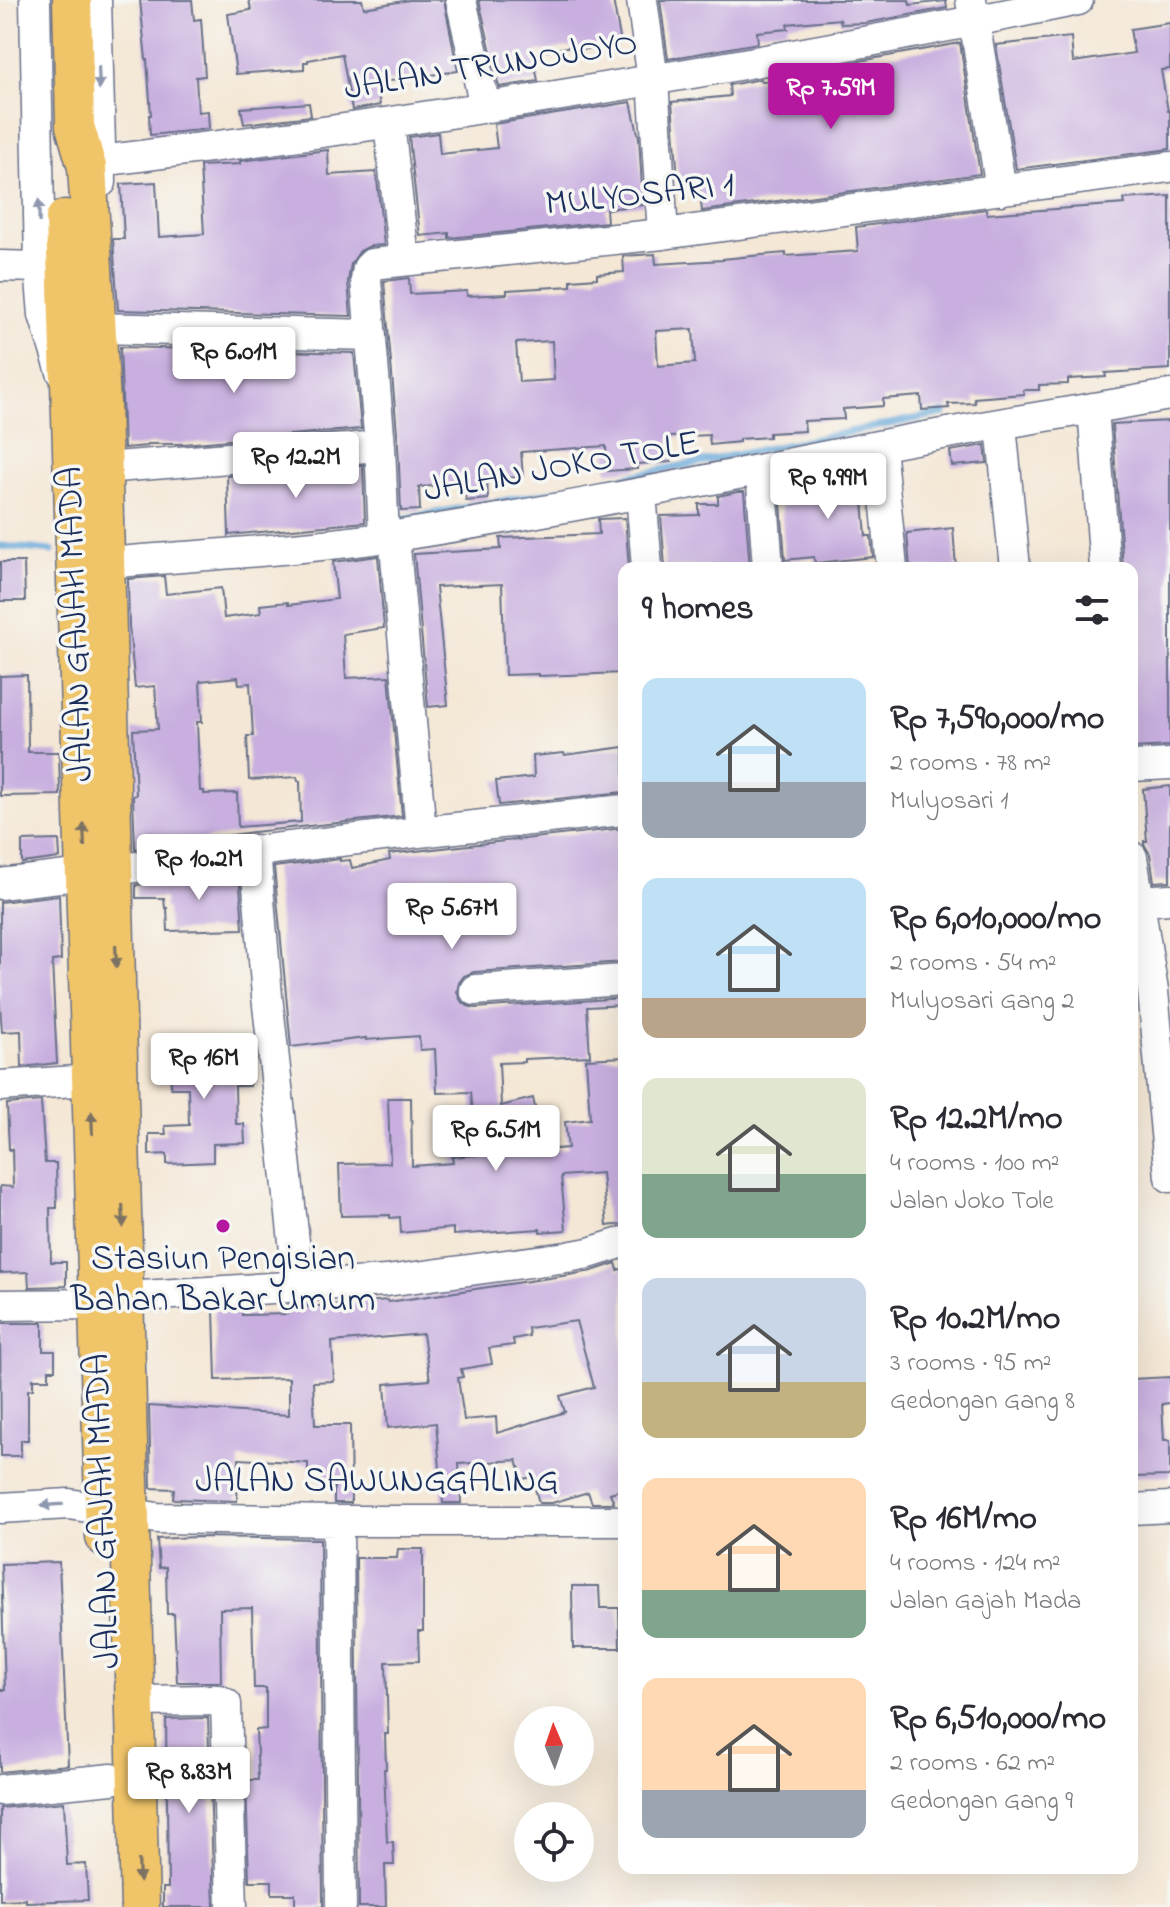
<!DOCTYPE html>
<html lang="en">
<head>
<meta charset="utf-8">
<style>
  body { margin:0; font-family:"Indie Flower",sans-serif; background:#f2f2f3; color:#2b2b33; height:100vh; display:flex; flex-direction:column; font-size:30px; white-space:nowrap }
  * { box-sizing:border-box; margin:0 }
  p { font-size:26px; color:#7c7c81 }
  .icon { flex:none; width:44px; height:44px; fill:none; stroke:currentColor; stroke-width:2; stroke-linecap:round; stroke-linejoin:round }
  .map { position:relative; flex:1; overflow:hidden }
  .sheet { position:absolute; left:618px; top:562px; width:520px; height:1312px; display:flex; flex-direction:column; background:#fff; border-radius:16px; box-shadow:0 8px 32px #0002 }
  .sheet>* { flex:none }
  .needle { width:52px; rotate:358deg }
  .controls { position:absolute; left:514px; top:1706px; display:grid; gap:16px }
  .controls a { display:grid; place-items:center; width:80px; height:80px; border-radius:50%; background:#fff; box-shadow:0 8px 32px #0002; font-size:40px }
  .price { position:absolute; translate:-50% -68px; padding:0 18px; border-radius:8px; background:#fff; color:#222; font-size:26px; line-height:52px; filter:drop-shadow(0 2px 4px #0008) }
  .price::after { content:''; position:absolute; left:50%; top:48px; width:24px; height:18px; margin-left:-12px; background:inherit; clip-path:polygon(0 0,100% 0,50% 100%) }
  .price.on { background:#b5179e; color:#fff }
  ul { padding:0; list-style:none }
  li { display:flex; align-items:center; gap:24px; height:200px; padding:0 24px }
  li span { display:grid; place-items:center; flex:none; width:224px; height:160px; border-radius:16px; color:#555 }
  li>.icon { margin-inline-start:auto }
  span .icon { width:96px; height:96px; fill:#fffc; stroke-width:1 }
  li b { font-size:34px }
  h2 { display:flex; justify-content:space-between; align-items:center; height:96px; padding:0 24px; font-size:34px }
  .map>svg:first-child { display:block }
</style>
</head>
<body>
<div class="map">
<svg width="1170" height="1907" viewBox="0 0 1170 1907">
  <rect width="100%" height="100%" fill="#f6f6f2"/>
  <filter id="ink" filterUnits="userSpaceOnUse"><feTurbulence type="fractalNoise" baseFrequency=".0125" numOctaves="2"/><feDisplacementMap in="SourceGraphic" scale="16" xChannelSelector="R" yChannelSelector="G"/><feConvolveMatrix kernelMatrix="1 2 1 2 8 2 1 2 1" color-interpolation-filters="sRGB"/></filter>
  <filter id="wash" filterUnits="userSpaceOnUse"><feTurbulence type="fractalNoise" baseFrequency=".006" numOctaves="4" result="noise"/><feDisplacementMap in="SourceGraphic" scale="32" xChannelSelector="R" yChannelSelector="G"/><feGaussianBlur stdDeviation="1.8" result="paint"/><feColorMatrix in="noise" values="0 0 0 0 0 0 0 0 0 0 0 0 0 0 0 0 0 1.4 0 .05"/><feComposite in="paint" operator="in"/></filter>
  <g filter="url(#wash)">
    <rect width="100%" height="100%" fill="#f4e7d5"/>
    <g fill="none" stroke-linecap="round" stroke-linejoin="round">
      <path stroke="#66a7d9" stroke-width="7" d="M390,521L547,493L944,413
        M0,546L52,551"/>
    </g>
    <g id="blocks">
      <path fill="#c8afdf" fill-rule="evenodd" d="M140,0H192L194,20L201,19L205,76L196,77L198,112L208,111L209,129L150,135L149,115H151L147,60H146Z
        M249,0H362L364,8L409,0H444L458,71L376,83L380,105L352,110L342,54L308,60V62H304V69L236,74L228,14L251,10Z
        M479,0H613L621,43L574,51L573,46L533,53L538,81L499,87Z
        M660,0H909L910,5L946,1L947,8L866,23L841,24L840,19L787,24L788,29L757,32L758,43L668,59Z
        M1170,23V69L1161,70L1168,111H1170V149L1016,169L996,45L1071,37L1073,62L1134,53L1130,29Z
        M960,43L980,174L702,211L698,177L678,179L672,102L730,96L729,85L761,79V82L833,73L832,66Z
        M631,102L639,138L643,205L606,209L607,222L449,238V233L420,236L409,137L438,133L440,154L497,148L494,124Z
        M309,103L311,116L244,124L241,108Z
        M328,150L329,175L376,172V170L384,245L370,246L360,251L351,264L348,282L351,316L118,310L113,239H124L121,184L156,182L159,237L204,234L200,166L240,164V161Z
        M1170,196V369L1105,373L1106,377L1068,379V384L1039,385V390H1023L1024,394L974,398L975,403L948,404L949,408L922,410L921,396L883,399V406L843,409L844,419L804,421L805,431L769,433V437L739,439V442L710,445L709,435L670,437L671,462L637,464V469L607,471L606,446L521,452L523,477L487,479L488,499L466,501L464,484L419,487L420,510L401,511L398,444L384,281L409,278L410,294L467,291V296L507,294V290L571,286V280L597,278V274L624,272L623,256L655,254L656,264L723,260V259L762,255L786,253V256L858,251L856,227L986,209L987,214L1125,204L1124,199ZM693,329L695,363L658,366L656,331ZM552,341L554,380L519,382L516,343Z
        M120,347L354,353L361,429L183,444H147V446L124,448Z
        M1170,421V746L1132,748V568H1123L1112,424Z
        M985,445L987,463L952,466L950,451Z
        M363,465L365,522L229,535L227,476Z
        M860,468L866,536H871L873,557L815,563L814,557L785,560L781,503L809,500L807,479Z
        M738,492H744L750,568L665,567L661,516L699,515V504H718V496Z
        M625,518L629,568H624V673L538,676V674L505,675L502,584L436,587L448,705L428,707L414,554L501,549L500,538L599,534L598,519Z
        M953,528L956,568H910L907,533Z
        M378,556L384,628L343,634L346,678L389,676L402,816L253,832L135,849L133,796L136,795L133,730L158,729L155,686L135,688L129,626L128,579L164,576L166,594L221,588L224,618L261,613L260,605L288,602V605L337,599L333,562ZM238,677L239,684L250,683L253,736H247L249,780L297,777L298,781H300L301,822L238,827L237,793L204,794V791H200L197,722H202L200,681Z
        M0,562H24L25,601H0Z
        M27,675L28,752H59L60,795L0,796V676Z
        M624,747V792L499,805L496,781L534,777L533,756L564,753L565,755Z
        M1170,786V881L1154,882L1150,854L1144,844V841H1147L1143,789Z
        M624,828V962L474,972L464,976L459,983L457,992L461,1001L468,1006L475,1008L624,998V1005L587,1007L590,1056L524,1059V1062L499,1063L501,1106L533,1098L537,1117L475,1132L471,1092L437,1093L435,1049L420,1050L419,1036L366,1040V1038L291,1047L274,867L340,859V861L350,860L352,868L390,860L389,854Z
        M59,840L60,858L22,863V841Z
        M239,871L243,929L168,931L167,908H165L164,898H136V885Z
        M59,895L61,960L52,961L57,1063L22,1067L21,1031L2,1032L0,1006V902Z
        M194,1037V1048L249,1046L250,1086H235L236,1124H244L245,1143L213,1144V1162L167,1164V1154L149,1155V1134H166L165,1126L189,1125L188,1088H171L169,1038Z
        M624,1057V1224L607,1226L602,1173L561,1176L566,1230L540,1232V1229L453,1235V1228L401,1233L400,1217L390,1218V1215L341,1216L339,1164L390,1163L388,1098H411L412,1166L453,1163L452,1157L568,1148L565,1122L590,1119L586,1059Z
        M41,1101L45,1163H56L57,1208H50L51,1262H66V1286L29,1287L28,1272L0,1273V1186L13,1187L12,1149L9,1150L7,1104Z
        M616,1263L618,1270L624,1268V1489L610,1493L614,1503H592L588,1492L552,1503H539L532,1477L523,1479L517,1460L459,1464L461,1503H443L436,1423L388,1428L385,1384L430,1380L423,1334L332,1342L334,1381L313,1382L315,1425H350L351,1503H334V1484H321V1472H308V1463L239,1459L237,1501L173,1499L174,1489L151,1488L149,1406L289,1415V1378L216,1380L214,1310H210L242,1308V1315L288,1314V1305L306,1304L307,1307L388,1300V1302L569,1275L592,1271ZM576,1321L594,1387L560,1396L565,1412L497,1433L496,1417L464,1420L458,1378L463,1377L461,1369L492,1364L489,1348L514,1345L513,1339L529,1336L528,1328Z
        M0,1323H43V1351H55V1370H49V1379H33V1389L28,1390V1440H21V1456H1Z
        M1170,1377V1403L1162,1404L1164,1440H1170V1476L1132,1477V1379Z
        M196,1537L320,1539L323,1907H295V1894H272V1881H249L246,1780H258L256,1730L266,1729V1688H254L252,1608L220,1609L221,1682H177L174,1614H167L166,1567L159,1568L157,1539Z
        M398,1549H423V1631H418L419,1661L386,1662L388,1734H385L386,1769H384L387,1842H393L394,1865H385L386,1907H359L356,1558H397Z
        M59,1562L68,1765L0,1772V1690H5L1,1564Z
        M572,1586H599L600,1608H619L620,1648H573Z
        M208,1718L214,1907H163V1888H168L166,1719Z
        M64,1802L67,1865L86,1864L88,1900L26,1902V1899L0,1900V1808Z"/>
    </g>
  </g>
  <g filter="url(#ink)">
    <use href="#blocks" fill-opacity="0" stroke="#676f88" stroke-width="2"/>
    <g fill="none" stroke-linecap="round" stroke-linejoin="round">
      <g stroke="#676f88" stroke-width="33">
        <path id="minor" d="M35,0L40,267L44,315L62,372
          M96,0L101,182
          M461,0L485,107
          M642,0L653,80L663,234
          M971,0L1001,190
          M389,123L404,259
          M102,161C198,148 295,137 391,122C621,87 850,47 1078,0
          M0,266L40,267
          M98,328L371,335
          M1093,408L1105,568
          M1001,425L1015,568
          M880,446L892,568
          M103,468L380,446
          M761,471L768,568
          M641,493L647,568
          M394,536L421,831
          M384,537L380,446L366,280L368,268L372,264L663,234L1170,167
          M106,563C202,555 299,550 395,536C557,511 717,478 878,446C975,427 1073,412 1170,395
          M1132,766L1170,764
          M255,850L267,996L299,1287
          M1132,857L1153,991L1170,1177
          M114,870C283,846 453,828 624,810
          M0,884L85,874
          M1138,901L1170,899
          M475,990L624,980
          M0,1086L91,1080
          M125,1297L386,1281L567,1257L589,1253L624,1242
          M0,1305L98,1304
          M0,1508L69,1504L157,1518L338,1521H624
          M1132,1509L1170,1507
          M338,1521L341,1907
          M135,1701L219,1700L226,1704L232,1907
          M0,1790L112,1779"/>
      </g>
      <g stroke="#676f88" stroke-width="41">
        <path id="major" d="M72,0L75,126L87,167L101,402L140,1907
          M65,219L105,1537"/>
      </g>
      <use href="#minor" stroke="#fff" stroke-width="30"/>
      <use href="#major" stroke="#f0c469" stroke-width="38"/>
    </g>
    <defs><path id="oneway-solid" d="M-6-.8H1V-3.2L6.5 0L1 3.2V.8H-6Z" transform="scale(2)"/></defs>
    <g fill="#8d97ae">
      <use href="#oneway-solid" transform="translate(99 78) rotate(88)"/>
      <use href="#oneway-solid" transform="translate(39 211) rotate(-91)"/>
      <use href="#oneway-solid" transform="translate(52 1505) rotate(176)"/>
    </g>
    <g fill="#7b7263">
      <use href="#oneway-solid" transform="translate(84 835) rotate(-92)"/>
      <use href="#oneway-solid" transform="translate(116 956) rotate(88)"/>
      <use href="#oneway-solid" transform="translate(92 1123) rotate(-92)"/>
      <use href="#oneway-solid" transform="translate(123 1216) rotate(88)"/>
      <use href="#oneway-solid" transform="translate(139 1871) rotate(89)"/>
    </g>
  </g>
  <circle fill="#b5179e" stroke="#f6f6f2" stroke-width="3" cx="223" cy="1226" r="8"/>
  <g text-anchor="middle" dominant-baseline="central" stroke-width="7" stroke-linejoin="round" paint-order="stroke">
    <g font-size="36" fill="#1b2f5e" stroke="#f6f6f2">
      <text transform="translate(491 67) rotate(-9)">JALAN TRUNOJOYO</text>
      <text transform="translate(640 196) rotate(-6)">MULYOSARI 1</text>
      <text transform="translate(562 468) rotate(-10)">JALAN JOKO TOLE</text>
      <text transform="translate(77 624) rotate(-92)">JALAN GAJAH MADA</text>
      <text x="377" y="1482">JALAN SAWUNGGALING</text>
      <text transform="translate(104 1511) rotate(-92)">JALAN GAJAH MADA</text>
    </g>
    <g font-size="36" fill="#1b2f5e" stroke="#f6f6f2">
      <text x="223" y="1260">Stasiun Pengisian<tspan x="223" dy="41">Bahan Bakar Umum</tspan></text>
    </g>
  </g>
</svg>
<div class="controls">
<a><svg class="needle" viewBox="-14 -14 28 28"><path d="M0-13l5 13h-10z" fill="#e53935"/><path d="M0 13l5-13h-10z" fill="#7c7c81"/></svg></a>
<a><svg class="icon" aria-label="locate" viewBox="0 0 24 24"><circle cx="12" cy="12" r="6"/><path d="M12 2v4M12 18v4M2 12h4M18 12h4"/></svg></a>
</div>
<b class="price on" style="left:831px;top:131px">Rp 7.59M</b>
<b class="price" style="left:234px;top:395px">Rp 6.01M</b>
<b class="price" style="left:296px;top:500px">Rp 12.2M</b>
<b class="price" style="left:828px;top:521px">Rp 9.99M</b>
<b class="price" style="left:199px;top:902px">Rp 10.2M</b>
<b class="price" style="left:452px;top:951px">Rp 5.67M</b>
<b class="price" style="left:204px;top:1101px">Rp 16M</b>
<b class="price" style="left:496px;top:1173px">Rp 6.51M</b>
<b class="price" style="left:189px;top:1815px">Rp 8.83M</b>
<section class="sheet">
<h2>9 homes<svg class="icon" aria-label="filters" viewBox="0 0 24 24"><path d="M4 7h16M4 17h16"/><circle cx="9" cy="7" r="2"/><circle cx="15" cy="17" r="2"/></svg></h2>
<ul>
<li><span style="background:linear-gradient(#bfe0f5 65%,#9aa5b1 0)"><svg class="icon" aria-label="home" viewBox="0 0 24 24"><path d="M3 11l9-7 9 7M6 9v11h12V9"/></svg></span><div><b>Rp 7,590,000/mo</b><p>2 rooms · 78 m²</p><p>Mulyosari 1</p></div></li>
<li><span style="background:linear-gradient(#bfe0f5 75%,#b9a48a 0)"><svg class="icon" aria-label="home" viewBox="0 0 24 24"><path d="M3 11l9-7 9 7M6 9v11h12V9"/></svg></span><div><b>Rp 6,010,000/mo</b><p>2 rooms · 54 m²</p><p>Mulyosari Gang 2</p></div></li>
<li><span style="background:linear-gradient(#dfe7d0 60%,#7fa58c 0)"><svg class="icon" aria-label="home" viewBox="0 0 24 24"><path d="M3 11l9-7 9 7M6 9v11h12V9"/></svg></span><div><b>Rp 12.2M/mo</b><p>4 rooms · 100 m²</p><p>Jalan Joko Tole</p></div></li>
<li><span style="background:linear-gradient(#c9d6e8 65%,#c2b280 0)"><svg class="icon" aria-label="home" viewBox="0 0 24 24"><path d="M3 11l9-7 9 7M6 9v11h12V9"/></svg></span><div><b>Rp 10.2M/mo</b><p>3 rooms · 95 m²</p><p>Gedongan Gang 8</p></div></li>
<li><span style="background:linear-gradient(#ffd9b3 70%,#7fa58c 0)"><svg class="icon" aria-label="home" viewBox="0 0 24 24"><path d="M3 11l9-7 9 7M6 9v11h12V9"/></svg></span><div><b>Rp 16M/mo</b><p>4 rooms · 124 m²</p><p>Jalan Gajah Mada</p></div></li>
<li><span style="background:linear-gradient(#ffd9b3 70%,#9aa5b1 0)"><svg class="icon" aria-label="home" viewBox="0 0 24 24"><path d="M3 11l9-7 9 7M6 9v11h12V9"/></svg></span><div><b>Rp 6,510,000/mo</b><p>2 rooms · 62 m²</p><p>Gedongan Gang 9</p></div></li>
</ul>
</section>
</div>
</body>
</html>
